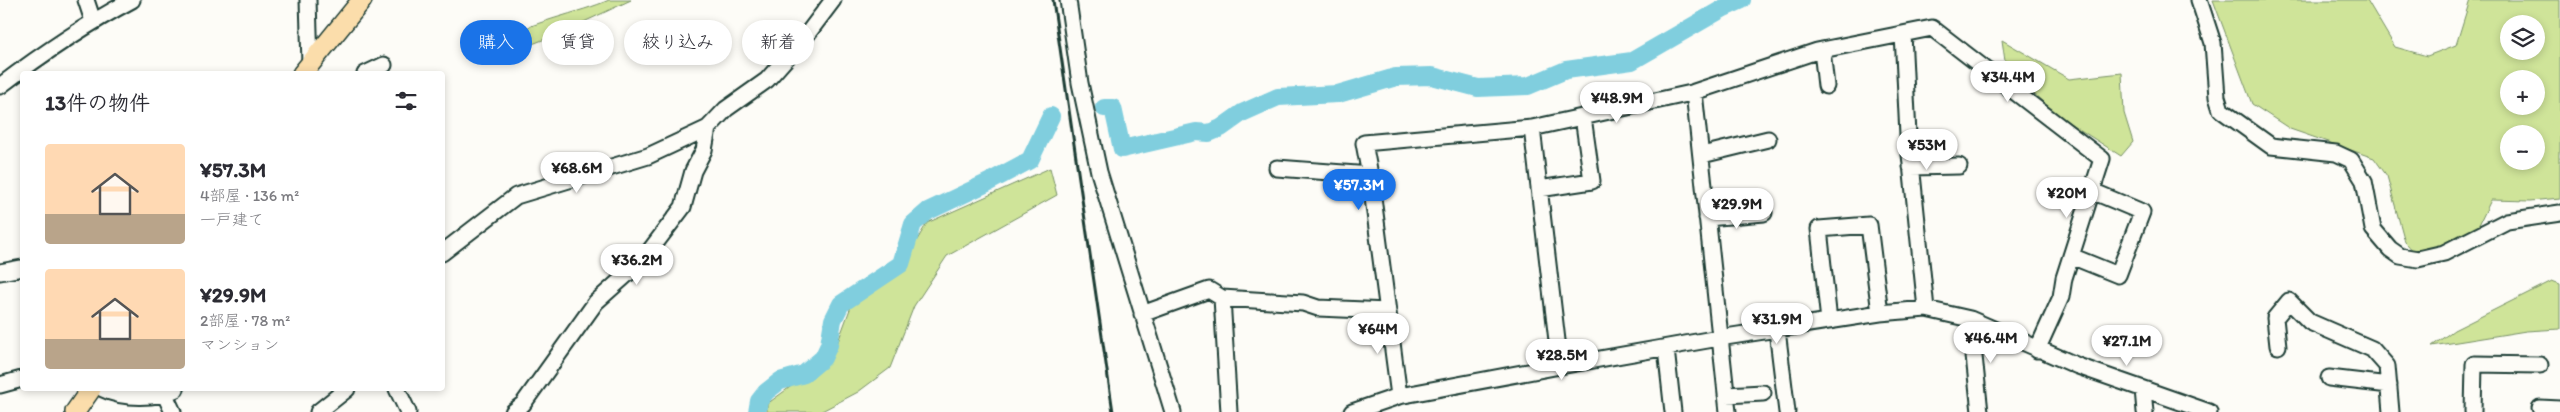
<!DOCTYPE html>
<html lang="ja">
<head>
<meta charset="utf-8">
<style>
  body { margin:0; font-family:Itim,"Klee One",sans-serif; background:#f2f2f3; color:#2b2b33; height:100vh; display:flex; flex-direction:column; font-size:19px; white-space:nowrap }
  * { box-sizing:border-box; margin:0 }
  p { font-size:16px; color:#7c7c81 }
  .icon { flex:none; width:28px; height:28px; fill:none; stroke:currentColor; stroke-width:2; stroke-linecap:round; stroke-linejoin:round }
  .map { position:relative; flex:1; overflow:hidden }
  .side { position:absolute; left:20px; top:71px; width:425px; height:320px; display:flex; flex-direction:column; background:#fff; border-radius:5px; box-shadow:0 2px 8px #0003 }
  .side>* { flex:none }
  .guide { position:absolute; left:460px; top:20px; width:475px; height:45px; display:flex; gap:10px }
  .controls { position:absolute; left:2500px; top:15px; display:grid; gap:10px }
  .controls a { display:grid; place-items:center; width:45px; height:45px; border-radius:50%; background:#fff; box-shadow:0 2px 8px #0003; font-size:25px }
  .price { position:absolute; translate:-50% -42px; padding:0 11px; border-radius:18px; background:#fff; color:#222; font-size:16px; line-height:32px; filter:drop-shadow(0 1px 2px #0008) }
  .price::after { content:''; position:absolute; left:50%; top:30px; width:15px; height:11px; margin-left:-8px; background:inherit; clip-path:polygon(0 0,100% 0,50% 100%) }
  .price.current { background:#1a73e8; color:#fff }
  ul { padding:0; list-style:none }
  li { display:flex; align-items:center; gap:15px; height:125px; padding:0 25px }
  li span { display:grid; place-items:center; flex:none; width:140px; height:100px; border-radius:5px; color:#555 }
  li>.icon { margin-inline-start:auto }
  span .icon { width:60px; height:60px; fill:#fffc; stroke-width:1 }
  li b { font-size:21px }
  h2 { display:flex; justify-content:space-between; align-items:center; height:60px; padding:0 25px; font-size:21px }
  .tag { padding:0 18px; border-radius:22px; background:#fff; box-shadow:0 2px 8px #0003; font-size:18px; line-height:45px }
  .tag.current { background:#1a73e8; color:#fff }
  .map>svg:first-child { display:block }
</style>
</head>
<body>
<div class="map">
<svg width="2560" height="412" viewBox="0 0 2560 412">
  <rect width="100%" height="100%" fill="#fdfcf7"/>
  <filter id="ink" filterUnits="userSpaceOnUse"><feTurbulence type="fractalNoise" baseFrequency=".02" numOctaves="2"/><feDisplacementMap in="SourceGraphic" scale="10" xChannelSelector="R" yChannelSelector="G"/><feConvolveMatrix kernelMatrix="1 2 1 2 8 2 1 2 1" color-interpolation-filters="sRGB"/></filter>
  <g filter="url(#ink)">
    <path fill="#cfe499" stroke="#779066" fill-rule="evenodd" d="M609,0H631L558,34L504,55L496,52C499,48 502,42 505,39C523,24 583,12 609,0Z
      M2213,0H2367L2395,47L2427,56L2456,45L2470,0H2560V198L2530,201L2491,200L2474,235L2417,255L2405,242L2387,176L2374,158L2290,129L2252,104ZM2509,24H2536V51H2509ZM2509,79H2536V106H2509ZM2509,134H2536V161H2509Z
      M2002,40L2069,79L2122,73L2124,113L2133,142L2121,156L2057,115L2006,68Z
      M1050,168L1057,195L947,256L914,306L890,368L858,392L820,412H767V404L801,379L836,347L853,301L888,272L917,240L927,223Z
      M2552,281L2560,284V329L2526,331L2432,346L2454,330Z"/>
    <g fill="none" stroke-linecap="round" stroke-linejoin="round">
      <path stroke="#80cede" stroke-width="18" d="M1104,108H1113L1122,149L1196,132L1209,133L1221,128L1242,113L1278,97L1338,94L1396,77L1432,76L1478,88L1528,86L1566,70L1632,61L1724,8L1742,0
        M757,412L759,401L766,392L780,381L804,374L823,358L829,345L833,320L841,304L901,264L913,224L928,211L987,183L1030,160L1051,116"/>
      <g stroke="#1f3d34" stroke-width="19">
        <path id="minor" d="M86,0L93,21
          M308,0L310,64
          M1068,0L1080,83L1099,172L1173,412
          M2199,0L2213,43L2217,97L2221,110L2271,146L2336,153L2351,160L2364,181L2373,229L2390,249L2400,256L2418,259L2444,253L2507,221L2560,213
          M1903,34L1908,135L1926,309
          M1822,50L1826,86
          M365,74L384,65
          M0,86C42,54 85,25 132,0
          M1532,128L1696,92
          M1702,155L1768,139
          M1911,167L1959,166
          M1277,168L1370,175L1399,396
          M1370,175L1364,143L1532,128L1560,366
          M1539,189L1592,181L1583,117
          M1707,218L1764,213
          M442,253L516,196L648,156L708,128L726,109L767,80L805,37L833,0
          M2071,256L2118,275L2142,212L2092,191
          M0,272L22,268
          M1222,298L1229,412
          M1142,314L1209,290L1222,298L1303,303L1318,308L1388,311
          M1970,319L1980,412
          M1829,321L1819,229L1869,225L1880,313
          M1777,330L1787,412
          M2278,346L2275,318L2289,301L2310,322L2372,349L2387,366L2391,412
          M1666,349L1673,412
          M2329,378L2389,385
          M0,385L22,379
          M103,389C123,399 157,399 176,389
          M397,389L408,412
          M2143,389L2145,412
          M165,395L173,412
          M1726,395L1763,393
          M2540,408L2560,409
          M318,412L347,389
          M513,412L523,404L596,302L642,261L683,207L693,171L704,150L708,128
          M1352,412L1399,396L1560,366L1719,338L1880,313L1926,309L1970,319L2078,366L2209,412
          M1728,412L1694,92L1817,51L1932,28L2102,159L2064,278L2061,297L2037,350
          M2473,412L2474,364L2540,365"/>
      </g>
      <g stroke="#1f3d34" stroke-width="22">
        <path id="major" d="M302,74L362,0
          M75,412L91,389"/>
      </g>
      <use href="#minor" stroke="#fdfcf7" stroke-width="15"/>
      <use href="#major" stroke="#fbddab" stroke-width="19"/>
      <path stroke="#1f3d34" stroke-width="3" d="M1053,0L1113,412"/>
    </g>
  </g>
</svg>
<div class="controls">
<a><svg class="icon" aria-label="layers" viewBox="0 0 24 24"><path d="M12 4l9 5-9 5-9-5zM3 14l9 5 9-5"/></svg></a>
<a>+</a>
<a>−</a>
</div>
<b class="price" style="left:2008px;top:103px">¥34.4M</b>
<b class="price" style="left:1617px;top:124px">¥48.9M</b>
<b class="price" style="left:1927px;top:171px">¥53M</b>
<b class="price" style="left:577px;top:194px">¥68.6M</b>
<b class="price current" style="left:1359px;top:211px">¥57.3M</b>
<b class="price" style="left:2067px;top:219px">¥20M</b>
<b class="price" style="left:1737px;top:230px">¥29.9M</b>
<b class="price" style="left:637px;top:286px">¥36.2M</b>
<b class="price" style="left:1777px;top:345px">¥31.9M</b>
<b class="price" style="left:1378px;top:355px">¥64M</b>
<b class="price" style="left:1991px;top:364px">¥46.4M</b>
<b class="price" style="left:2127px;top:367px">¥27.1M</b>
<b class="price" style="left:1562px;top:381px">¥28.5M</b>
<div class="guide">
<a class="tag current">購入</a>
<a class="tag">賃貸</a>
<a class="tag">絞り込み</a>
<a class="tag">新着</a>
</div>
<section class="side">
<h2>13件の物件<svg class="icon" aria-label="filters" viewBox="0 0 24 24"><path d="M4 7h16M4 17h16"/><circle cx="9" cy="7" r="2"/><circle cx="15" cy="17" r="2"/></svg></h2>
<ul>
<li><span style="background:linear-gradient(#ffd9b3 70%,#b9a48a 0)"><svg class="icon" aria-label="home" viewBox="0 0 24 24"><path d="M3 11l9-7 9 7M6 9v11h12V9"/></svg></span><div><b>¥57.3M</b><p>4部屋 · 136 m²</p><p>一戸建て</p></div></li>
<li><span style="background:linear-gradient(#ffd9b3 70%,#b9a48a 0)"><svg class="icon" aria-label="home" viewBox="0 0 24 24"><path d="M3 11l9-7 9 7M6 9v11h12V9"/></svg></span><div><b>¥29.9M</b><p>2部屋 · 78 m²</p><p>マンション</p></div></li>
</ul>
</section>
</div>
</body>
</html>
